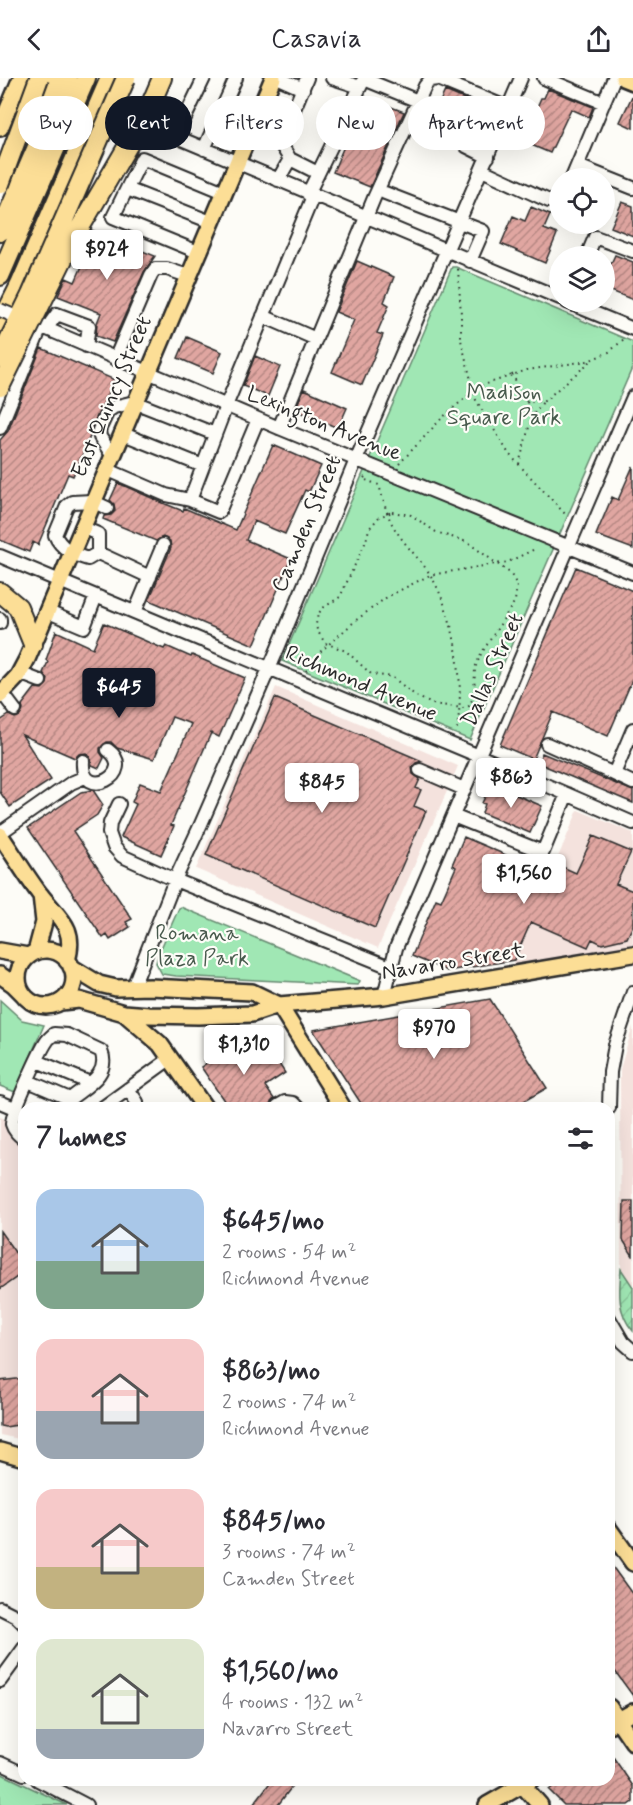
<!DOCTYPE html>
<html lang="en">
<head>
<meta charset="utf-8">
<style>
  body { margin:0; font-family:Mynerve,sans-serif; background:#f2f2f3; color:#2b2b33; height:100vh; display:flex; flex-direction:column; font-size:22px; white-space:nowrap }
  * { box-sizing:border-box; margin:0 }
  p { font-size:20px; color:#7c7c81 }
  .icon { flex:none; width:33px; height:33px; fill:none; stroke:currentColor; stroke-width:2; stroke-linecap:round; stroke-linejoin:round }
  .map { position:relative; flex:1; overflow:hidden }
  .panel { position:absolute; left:18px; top:1024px; width:597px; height:684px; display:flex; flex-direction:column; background:#fff; border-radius:18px; box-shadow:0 6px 24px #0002 }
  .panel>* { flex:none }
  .guide { position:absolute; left:18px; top:18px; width:597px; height:54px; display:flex; gap:12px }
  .buttons { position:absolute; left:549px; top:90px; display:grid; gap:12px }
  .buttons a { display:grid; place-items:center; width:66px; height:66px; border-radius:50%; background:#fff; box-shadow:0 6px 24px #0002; font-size:30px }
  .price { position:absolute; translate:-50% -51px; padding:0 14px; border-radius:6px; background:#fff; color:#222; font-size:20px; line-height:39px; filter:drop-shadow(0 2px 3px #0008) }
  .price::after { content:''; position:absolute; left:50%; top:36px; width:18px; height:14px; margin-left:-9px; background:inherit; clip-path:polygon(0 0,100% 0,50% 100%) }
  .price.on { background:#111827; color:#fff }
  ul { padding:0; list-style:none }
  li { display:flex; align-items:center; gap:18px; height:150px; padding:0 18px }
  li span { display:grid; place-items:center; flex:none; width:168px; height:120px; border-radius:18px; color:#555 }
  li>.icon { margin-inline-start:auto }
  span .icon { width:72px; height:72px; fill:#fffc; stroke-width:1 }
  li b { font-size:26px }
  h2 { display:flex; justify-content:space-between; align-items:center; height:72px; padding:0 18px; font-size:26px }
  .tag { padding:0 21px; border-radius:27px; background:#fff; box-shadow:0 6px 24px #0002; font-size:21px; line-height:54px }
  .tag.on { background:#111827; color:#fff }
  header { display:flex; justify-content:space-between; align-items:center; height:78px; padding:0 18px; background:#fff; font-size:27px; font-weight:600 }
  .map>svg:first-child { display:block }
</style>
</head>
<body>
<header><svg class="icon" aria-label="back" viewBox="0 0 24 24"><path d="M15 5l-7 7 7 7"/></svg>Casavia<svg class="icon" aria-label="share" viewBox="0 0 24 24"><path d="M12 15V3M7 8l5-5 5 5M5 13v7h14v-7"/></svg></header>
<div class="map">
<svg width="633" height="1727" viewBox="0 0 633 1727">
  <defs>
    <pattern id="garden-furrows" width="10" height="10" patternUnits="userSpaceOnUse" patternTransform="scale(1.5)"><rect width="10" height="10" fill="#a0e7b4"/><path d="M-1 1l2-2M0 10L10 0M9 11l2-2" fill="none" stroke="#8ac69b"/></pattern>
    <pattern id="building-hatch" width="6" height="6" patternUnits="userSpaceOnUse" patternTransform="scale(1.5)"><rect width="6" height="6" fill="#e0a6a1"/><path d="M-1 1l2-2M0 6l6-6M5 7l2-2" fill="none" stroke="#b68783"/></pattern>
  </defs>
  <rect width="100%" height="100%" fill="#fdfcf7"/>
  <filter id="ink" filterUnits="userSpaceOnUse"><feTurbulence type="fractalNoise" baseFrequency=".0167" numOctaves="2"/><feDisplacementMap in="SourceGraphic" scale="12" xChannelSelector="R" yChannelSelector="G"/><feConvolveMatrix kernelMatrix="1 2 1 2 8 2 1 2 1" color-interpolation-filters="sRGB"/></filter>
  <g filter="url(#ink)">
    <path fill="#f4e2dd" d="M276,609L458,688L378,870L196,791Z
      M578,732L633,755V865L626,869L511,890Z
      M633,948V1253L620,1231L619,1211L621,1191L620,991Z
      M0,1039L24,1049V1362L0,1357Z"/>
    <path fill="#a0e7b4" stroke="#668970" stroke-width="1.5" d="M452,189H456L633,264V288L470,662L282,583Z
      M181,829L183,830L360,903L358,907L176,898L162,896L156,885L158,877L179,830Z
      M0,922L22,942L44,947L15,1014L0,1008Z
      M0,1695L67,1727H0Z"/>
    <path fill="url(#garden-furrows)" stroke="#668970" stroke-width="1.5" d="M621,1191L633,1209V1253C617,1235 619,1214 621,1191Z"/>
    <path fill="url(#building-hatch)" stroke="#2b2b2b" stroke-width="1.5" d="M548,11L593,29L589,39L571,31L550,75L522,63L541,20H544Z
      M445,13L469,23L450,63L427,52Z
      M633,16V50L620,44Z
      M365,19L404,34L370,109L333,94Z
      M622,124L633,128V158L611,149Z
      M531,129L550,137L544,151L557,156L545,185L501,166L513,138L525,143Z
      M91,152L155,178L144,194L113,264L96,258L97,245L101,235L58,218L66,200L75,204L83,186L75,183Z
      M615,177L633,184V222L604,210V201Z
      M357,183L394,199L384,224L389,227L377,255L383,257L362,307L332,294L354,242L336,234Z
      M187,259L222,274L213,295L178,280Z
      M41,270L115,302L92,348L91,356L73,398L68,396L38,467L33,464L29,474L0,462V362L8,353Z
      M255,278L280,289L268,318L243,308Z
      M304,311L347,330L338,350L295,332Z
      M273,367L321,388L309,414L305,412L285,456L254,443L246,462L291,481L254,567L149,522L171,470L170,463L163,459L156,463L103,441L104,438L111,437L115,433L114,426L110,422L118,405L163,425L183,433L184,430L236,452Z
      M633,388V471L596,457L612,419L618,422Z
      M576,489L633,513V600L608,658L553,634L533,681L500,667Z
      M104,545L164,571L166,568L191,579L192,577L245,600L219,659L211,655L171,747L174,748L161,777L121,759L136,726L132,724L140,705L161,713L191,646L172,639L154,681L117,670L111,664H107L100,670V674L104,680L99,690L92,687L90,679L86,675L79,676L75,680L22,657L51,702L10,729L0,714V643L9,637L15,640L20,638L23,632L22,627L35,610L42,611L47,606L48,601L43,595L48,584L46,582L56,553L93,570Z
      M275,620L422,683L416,685L412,689L413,696L420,701L416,710L421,712L414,728L426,733L375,850L206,777Z
      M542,675L633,713V725L538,685Z
      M491,706L542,728L530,755L482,735L485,726L482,725Z
      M93,712L103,727L97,737L73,753L132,841L126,844L130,849L110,862L107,857L103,860L28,750L81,714Z
      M593,758L631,774L616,806L633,813V847L627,860L602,866L592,861L588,869L531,844L514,882L447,893L412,878L436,821L441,823L456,789L452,787L464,759L552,797L556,786L576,795Z
      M490,921L547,1010L512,1030H364L313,952Z
      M264,963L285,995L265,1008L274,1021L271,1024L270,1030H229L201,989L237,965L244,976Z
      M624,1123H633V1178L623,1162Z
      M0,1153L24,1187V1194L0,1211Z
      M24,1300V1346L5,1349L0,1348V1303Z
      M609,1484L633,1517V1618L609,1585Z
      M609,1673L633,1708V1724L629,1727H564L549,1712L561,1702H609Z
      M272,1702H297L278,1727H253Z"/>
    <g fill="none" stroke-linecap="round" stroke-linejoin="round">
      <g stroke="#2b2b2b" stroke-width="16">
        <path id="minor" d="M278,0L303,11
          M332,0L360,9
          M544,0L604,25
          M485,21L466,68L488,79
          M256,39L286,50
          M182,46L204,0
          M160,52L560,220
          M204,71L236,0
          M290,81L318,95
          M578,88L633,110
          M482,92L549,123L560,121
          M572,100L614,0
          M278,102L290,81L280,65L307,0
          M127,111L211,144
          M385,115L483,153L470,183
          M308,116L364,1L418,23
          M198,174L113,139L142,80L224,114
          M587,178L595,159L633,173
          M567,224L633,251
          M263,238L316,261
          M33,245L279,350L633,495
          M46,251L57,236L89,248L86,268
          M115,281L151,197L155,191H167L188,198
          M258,341L219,434L190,422L226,328L313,118
          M0,350L41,249
          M279,350L374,120L425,8L430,2L438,1L508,30
          M121,355L203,388
          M112,377L100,359L99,352L108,333L114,329L134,324L215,356
          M106,391L166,417L190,422
          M107,430L92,423L72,424L67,428L55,457C61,471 74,477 88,481L98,475L150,499
          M81,449L98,456V475
          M0,478L201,562
          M46,533L84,549L96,518
          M135,534L163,467
          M0,541V545
          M204,563L491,683L633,745
          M19,595L40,603
          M0,612L15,632
          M547,666L614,696L633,651
          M83,683C80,726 139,695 108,672
          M420,692L464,711
          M614,696L633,705
          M119,726L110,745L109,755L114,769L122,778L175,802L390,889
          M453,738L543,774L567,716
          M0,755L71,705L85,699
          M133,909L175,802L201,746L275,577L356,382L521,0
          M384,918L396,870L633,319
          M37,983L90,1005
          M128,1011L137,1024V1030
          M0,1024L24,1034
          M278,1028L285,1024L293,1025L298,1030
          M102,1030L171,980
          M609,1030L610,994L615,967L633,914
          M24,1061C19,1057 14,1053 12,1046C11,1036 40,973 47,963C48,961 53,957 54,956L67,957L101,973C111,996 86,1008 70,1021L28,1003
          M609,1240L623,1264L633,1273
          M0,1530L16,1538L24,1546
          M0,1603L24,1570
          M0,1685L24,1696
          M38,1702L86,1727"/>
      </g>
      <g stroke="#2b2b2b" stroke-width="20">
        <path id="major" d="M623,0L633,4
          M0,50L21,0
          M0,617L18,598L27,581L273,0
          M0,757C13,776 25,796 39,815C58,840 77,848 67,883
          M18 900a28 28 0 1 1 56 0a28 28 0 1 1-56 0Z
          M0,873L28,878
          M36,874L44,844L41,817
          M71,889L99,906L116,910L150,909L252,914L279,927
          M0,897L13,906L23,916
          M61,924L79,922L124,935L149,937L198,938L252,936L279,927L384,918L633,876
          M279,927L343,1030
          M124,935L160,966L205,1030
          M0,1373L24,1380
          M609,1451L633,1485
          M609,1629L633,1664
          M609,1647L633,1634
          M518,1702L540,1727
          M487,1727L531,1702"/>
      </g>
      <g stroke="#2b2b2b" stroke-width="22">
        <path id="highway" d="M147,35L162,0
          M24,51L56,2
          M0,154L67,0
          M0,198L86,0
          M0,247L20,207L110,0
          M0,514L18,529L33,566"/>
      </g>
      <path stroke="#2b2b2b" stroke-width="2" stroke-dasharray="1.5 4.5" stroke-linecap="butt" d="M458,191L461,236V262L476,322L509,376L567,438
        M512,296L527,324L544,323L591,283
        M527,324L532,338L543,324
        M399,386L442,340L478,309L527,292L588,283L609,274L624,261
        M519,386L532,338
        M365,399L363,401L379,407C384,424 387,440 397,454C407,470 422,483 431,498C456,540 466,608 456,655
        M392,434L411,437L436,454L467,464L510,495L517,507L515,523L481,576L475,590L474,618L469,628L463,630L432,626L416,618L392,599L371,596L346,573L325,565L317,552L316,546L318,536L323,530L340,519L366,463L369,451L379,439Z
        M306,593L319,575L355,543L387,519L430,497L508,484L535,471"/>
      <use href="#minor" stroke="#fdfcf7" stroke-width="12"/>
      <use href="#major" stroke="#fcde96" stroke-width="15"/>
      <use href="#highway" stroke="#fcde96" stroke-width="18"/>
      <g stroke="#2b2b2b" stroke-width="16" stroke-linecap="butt">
        <path id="minor-bridge" d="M0,232L26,243"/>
      </g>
      <g stroke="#2b2b2b" stroke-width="22" stroke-linecap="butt">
        <path id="highway-bridge" d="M0,106L39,0
          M0,280L31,217L126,0
          M0,309L71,165L147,35"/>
      </g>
      <use href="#minor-bridge" stroke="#fdfcf7" stroke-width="12"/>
      <use href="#highway-bridge" stroke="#fcde96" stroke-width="18"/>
    </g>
  </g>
  <g text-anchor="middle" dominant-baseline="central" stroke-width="4.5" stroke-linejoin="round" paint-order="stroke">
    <g font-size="22" fill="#485a4d" stroke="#fdfcf7">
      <text x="504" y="315">Madison<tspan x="504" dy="25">Square Park</tspan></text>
      <text x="197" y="856">Romana<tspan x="197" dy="25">Plaza Park</tspan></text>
    </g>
    <g font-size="22" fill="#2b2b2b" stroke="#fdfcf7">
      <text transform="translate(112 319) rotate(-67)">East Quincy Street</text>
      <text transform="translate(324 346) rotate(22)">Lexington Avenue</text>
      <text transform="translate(307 446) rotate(-67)">Camden Street</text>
      <text transform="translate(493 592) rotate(-66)">Dallas Street</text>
      <text transform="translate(361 606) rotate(23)">Richmond Avenue</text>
      <text transform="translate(453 884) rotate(-9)">Navarro Street</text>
    </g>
  </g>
</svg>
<div class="buttons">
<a><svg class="icon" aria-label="locate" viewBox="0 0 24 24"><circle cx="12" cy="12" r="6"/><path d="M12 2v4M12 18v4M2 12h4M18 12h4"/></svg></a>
<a><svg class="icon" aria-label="layers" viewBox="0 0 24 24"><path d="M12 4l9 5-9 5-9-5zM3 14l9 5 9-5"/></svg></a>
</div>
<b class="price" style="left:107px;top:203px">$924</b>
<b class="price on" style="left:119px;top:641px">$645</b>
<b class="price" style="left:511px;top:731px">$863</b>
<b class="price" style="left:322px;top:736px">$845</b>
<b class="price" style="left:524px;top:827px">$1,560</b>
<b class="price" style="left:434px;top:982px">$970</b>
<b class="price" style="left:244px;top:998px">$1,310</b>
<div class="guide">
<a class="tag">Buy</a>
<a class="tag on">Rent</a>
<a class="tag">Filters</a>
<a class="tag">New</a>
<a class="tag">Apartment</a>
</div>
<section class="panel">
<h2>7 homes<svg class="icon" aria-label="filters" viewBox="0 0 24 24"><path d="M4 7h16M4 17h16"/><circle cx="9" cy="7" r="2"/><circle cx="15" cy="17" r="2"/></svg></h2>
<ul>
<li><span style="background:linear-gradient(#a9c7e8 60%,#7fa58c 0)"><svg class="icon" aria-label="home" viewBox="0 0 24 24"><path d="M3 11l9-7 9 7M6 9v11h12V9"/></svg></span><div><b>$645/mo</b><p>2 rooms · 54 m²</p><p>Richmond Avenue</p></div></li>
<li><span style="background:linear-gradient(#f6c9c9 60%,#9aa5b1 0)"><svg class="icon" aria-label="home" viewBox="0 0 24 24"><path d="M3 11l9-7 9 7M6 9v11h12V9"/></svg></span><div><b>$863/mo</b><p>2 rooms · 74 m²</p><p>Richmond Avenue</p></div></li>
<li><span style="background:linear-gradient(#f6c9c9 65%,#c2b280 0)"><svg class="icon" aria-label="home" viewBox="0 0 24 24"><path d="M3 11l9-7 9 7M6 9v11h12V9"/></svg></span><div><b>$845/mo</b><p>3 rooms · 74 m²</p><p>Camden Street</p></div></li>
<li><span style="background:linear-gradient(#dfe7d0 75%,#9aa5b1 0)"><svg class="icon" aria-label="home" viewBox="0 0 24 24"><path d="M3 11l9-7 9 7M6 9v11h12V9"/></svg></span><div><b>$1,560/mo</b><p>4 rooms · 132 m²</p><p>Navarro Street</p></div></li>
</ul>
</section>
</div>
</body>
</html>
